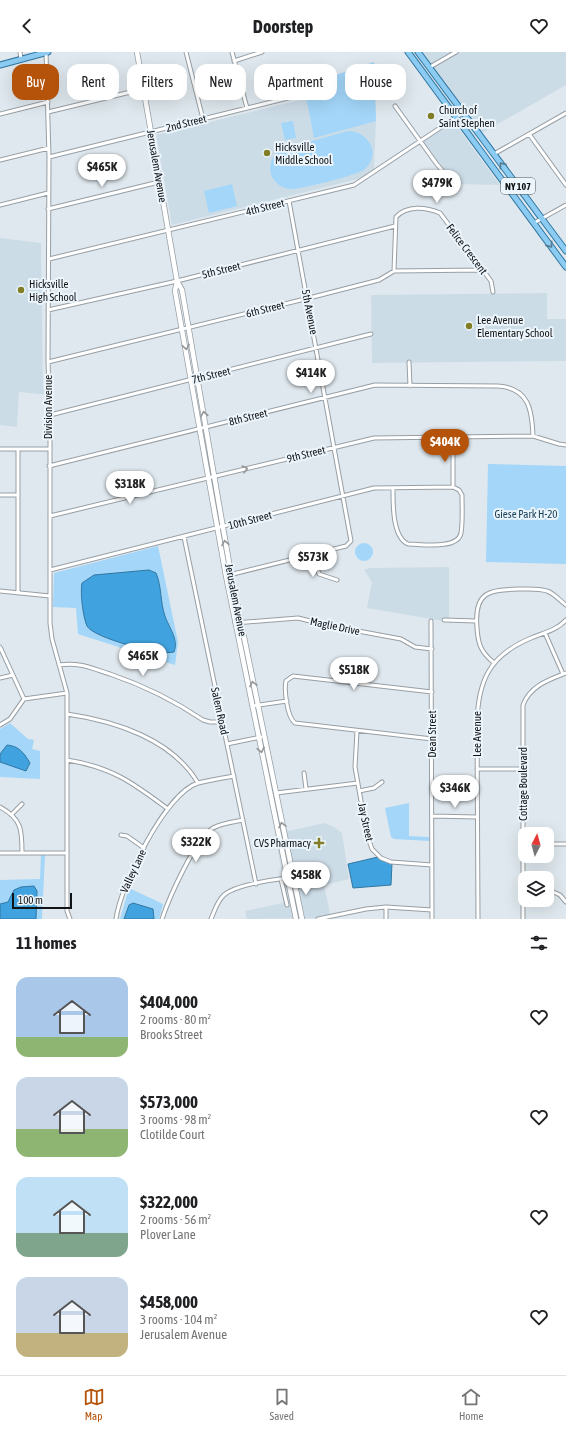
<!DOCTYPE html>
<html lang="en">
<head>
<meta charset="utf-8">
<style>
  body { margin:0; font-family:"Asap Condensed",sans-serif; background:#f6f6f6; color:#202124; height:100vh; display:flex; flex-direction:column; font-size:15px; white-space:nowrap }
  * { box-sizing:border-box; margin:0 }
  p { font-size:13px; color:#757577 }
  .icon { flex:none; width:22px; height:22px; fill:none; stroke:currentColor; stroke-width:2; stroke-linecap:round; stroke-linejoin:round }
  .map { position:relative; height:867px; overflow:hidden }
  .sheet { display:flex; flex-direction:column; background:#fff; flex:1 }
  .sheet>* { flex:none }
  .hud { position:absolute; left:12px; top:12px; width:542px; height:36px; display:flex; gap:8px }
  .needle { width:26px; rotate:6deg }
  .buttons { position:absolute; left:518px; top:775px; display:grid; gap:8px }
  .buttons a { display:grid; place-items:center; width:36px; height:36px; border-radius:8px; background:#fff; box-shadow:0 4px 16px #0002; font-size:20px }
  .scale { position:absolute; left:12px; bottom:10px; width:60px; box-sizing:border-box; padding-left:4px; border:2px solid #111416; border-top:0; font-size:11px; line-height:14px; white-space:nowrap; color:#111416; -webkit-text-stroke:3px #ecf5fc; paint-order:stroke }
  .price { position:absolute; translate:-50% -34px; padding:0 9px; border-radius:14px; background:#fff; color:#222; font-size:13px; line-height:26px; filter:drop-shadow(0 1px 2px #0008) }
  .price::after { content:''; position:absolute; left:50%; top:24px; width:12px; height:9px; margin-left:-6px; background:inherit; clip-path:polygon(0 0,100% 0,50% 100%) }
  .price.selected { background:#b45309; color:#fff }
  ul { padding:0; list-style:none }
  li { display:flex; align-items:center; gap:12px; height:100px; padding:0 16px }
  li span { display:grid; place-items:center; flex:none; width:112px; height:80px; border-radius:12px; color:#555 }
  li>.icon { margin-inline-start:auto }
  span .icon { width:48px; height:48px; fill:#fffc; stroke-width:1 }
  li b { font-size:17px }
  h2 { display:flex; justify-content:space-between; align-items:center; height:48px; padding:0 16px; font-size:17px }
  .tag { padding:0 14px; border-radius:12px; background:#fff; box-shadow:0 4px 16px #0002; font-size:14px; line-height:36px }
  .tag.selected { background:#b45309; color:#fff }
  header { display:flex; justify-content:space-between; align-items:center; height:52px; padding:0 16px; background:#fff; font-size:18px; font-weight:700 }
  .dock { display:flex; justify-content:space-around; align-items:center; height:56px; border-top:1px solid #e0e0e0; background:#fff; font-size:11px; color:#757577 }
  .dock a { display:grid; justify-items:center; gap:2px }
  .dock .selected { color:#b45309 }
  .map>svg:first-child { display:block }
</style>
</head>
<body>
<header><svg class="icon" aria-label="back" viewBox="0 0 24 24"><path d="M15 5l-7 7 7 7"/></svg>Doorstep<svg class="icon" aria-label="heart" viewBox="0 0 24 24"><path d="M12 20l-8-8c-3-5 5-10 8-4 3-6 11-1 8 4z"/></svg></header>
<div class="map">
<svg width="566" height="867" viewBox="0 0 566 867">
  <rect width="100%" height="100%" fill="#dfe8ee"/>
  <path fill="#ccdce7" d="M408,0H566V33L475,85Z
    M374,10L376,69L374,118L362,126L172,173L156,83L304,47L301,35Z
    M453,69L500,133L454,132L423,89Z
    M0,186L41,191L43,336L48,343L19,340L17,375L0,373Z
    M547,241V267H566V309L372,311L371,243Z
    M449,515V570L367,556L372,530L364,518L369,516Z
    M324,771L334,775L342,781L349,827L324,833L331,866L247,867L245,859L283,851V829L275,782Z"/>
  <path fill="#a3d6f9" d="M374,10L376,69L314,86L306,44L313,36L312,31Z
    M293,69L296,86L285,88L281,71Z
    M348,79C368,79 382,102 365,117C359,123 298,138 289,137C282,136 276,132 272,125C268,115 271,105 279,98Z
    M232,132L237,154L209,161L204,139Z
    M488,412L566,414V512L486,510Z
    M355 500a9 9 0 1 1 18 0a9 9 0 1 1-18 0Z
    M158,494L178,590L175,613L78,582L76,556L53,555L54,521Z
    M10,671L28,687L34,688L32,697L40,699V727L0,725V677Z
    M409,751V784L429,785V789L394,787L391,785L385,756Z
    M41,803H45L42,867H0V828L40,827Z
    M129,836L163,852L159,867H120Z"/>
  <path fill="#40a2de" stroke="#3277a2" d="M149,518L156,521C162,535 160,550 165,564C169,576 179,587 174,600C162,604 93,586 87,574C83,565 80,541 82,531L94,523Z
    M7,693C19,694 24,701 30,711L26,719L0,710V702Z
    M378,805L392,811L391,833L353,836L348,812Z
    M34,834L37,839L36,867H0V852L8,850L14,838L21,835Z
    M133,851L153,857L154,867H124L129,853Z"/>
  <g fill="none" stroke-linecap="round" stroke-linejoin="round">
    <g stroke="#979fa5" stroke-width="5">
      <path id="street" d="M20,0L21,7
        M46,0L49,105L48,310L50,363V571L52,587L67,641V859L70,867
        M186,0L203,67
        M232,0L247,56
        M234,9L262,0
        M430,15L456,0
        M395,54L436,111L455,134
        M48,60L143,37
        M0,62L48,50
        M529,82L566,133
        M494,102L566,61
        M49,105L300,43
        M0,108L49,96
        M0,153L48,141
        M48,157L159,130
        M534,171L566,153
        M49,207L354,133L464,60
        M394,219L396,165C407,153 426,155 440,161L491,229L493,240
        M48,258L177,229L395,174
        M48,310L313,245L379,228L394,219L482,218
        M409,310L410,334
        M50,363L371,282
        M453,386V435
        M0,397H49
        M49,414L375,333L498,334C529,336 532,358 533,384
        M0,443H17
        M50,464L374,386L533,384L559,392L566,393
        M184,485L256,832
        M313,502L319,522L337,528
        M50,518L374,436L453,435L459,438L462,443C462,455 463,469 461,481C458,498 421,492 408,492C392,485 393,451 393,436
        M229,523L346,494L351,489L289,149
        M0,539L50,544
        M18,541V397
        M444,568L476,569
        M431,569L432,867
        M235,571L298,566L326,573L401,587L415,595L432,597
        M545,581L563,622
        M0,595L24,647
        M493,610C481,600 478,592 477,576C474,540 488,538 519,537C528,537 538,536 547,539C554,541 560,549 566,553
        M59,613C79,610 91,616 110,622C145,634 172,647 203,668L210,670H222
        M0,626L13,623
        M432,640L293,624L286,629C284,638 287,665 295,671L432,687
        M252,654L287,649
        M67,662C115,669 172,687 198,731
        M0,673L10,667L24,647L67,641
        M357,679L355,715L367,783L372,797L381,806L391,810L432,813
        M227,692L261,685
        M67,708C112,715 133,731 168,757
        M477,717H523
        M304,721L306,737
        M359,739L374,736L382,730
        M276,741L358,731
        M0,755C22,767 22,778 22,801
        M12,762L22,752
        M432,764L477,765
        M121,783L127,784L144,796
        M547,792H566
        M0,801H67
        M281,827L287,853
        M547,837L560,843L566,850
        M386,855V867
        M116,867C120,835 165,741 198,731C209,728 222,726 234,724
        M162,867C169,846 195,787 213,776C222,771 233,770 243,768
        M211,867C214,860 217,850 223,844C233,833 271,828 287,826
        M318,867L366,857L386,855L432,858
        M478,867L477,671C478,628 490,603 531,586C543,581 557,578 566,568
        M523,867V653C530,634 548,628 566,621"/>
    </g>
    <g stroke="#979fa5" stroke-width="6">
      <path id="secondary" d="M137,0L177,229L182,238L231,522L302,867
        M177,229L175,239L226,524L296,867"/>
    </g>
    <g stroke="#2f759f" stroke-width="7">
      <path id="primary" d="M408,0L566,215
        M418,0L566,199
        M0,13L48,0"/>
    </g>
    <use href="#street" stroke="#fff" stroke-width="3"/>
    <use href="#secondary" stroke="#fff" stroke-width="4.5"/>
    <use href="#primary" stroke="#8ccbf2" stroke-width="5"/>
  </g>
  <defs><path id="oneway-chevron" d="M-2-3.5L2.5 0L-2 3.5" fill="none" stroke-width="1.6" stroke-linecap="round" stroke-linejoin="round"/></defs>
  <g stroke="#55798f">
    <use href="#oneway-chevron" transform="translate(502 113) rotate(-126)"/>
    <use href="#oneway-chevron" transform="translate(550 193) rotate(55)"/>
  </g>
  <g stroke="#949596">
    <use href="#oneway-chevron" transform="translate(186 295) rotate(80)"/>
    <use href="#oneway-chevron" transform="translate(204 362) rotate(-100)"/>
    <use href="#oneway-chevron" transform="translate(245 417) rotate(-14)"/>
    <use href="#oneway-chevron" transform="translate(225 491) rotate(-100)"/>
    <use href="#oneway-chevron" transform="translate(253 632) rotate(-102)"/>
    <use href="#oneway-chevron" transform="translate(261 698) rotate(79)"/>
    <use href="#oneway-chevron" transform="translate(282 773) rotate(-102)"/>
  </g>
  <g fill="#827e26" stroke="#ecf5fc" stroke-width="1.5">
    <circle cx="431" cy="64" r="4"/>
    <circle cx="267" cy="101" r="4"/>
    <circle cx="21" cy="238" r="4"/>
    <circle cx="469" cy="274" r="4"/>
    <path d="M317 785h4v4h4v4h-4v4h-4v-4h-4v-4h4z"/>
  </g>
  <g text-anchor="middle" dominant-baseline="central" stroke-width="4" stroke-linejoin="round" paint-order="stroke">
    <rect fill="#ecf5fc" stroke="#53585b" stroke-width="1" x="501" y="126" width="34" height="16" rx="3"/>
    <g font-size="10" font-weight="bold" fill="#111416">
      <text x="518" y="134">NY 107</text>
    </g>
    <g font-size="11" fill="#111416" stroke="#ecf5fc" text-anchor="start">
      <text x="439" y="58">Church of<tspan x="439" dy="13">Saint Stephen</tspan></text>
      <text x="275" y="95">Hicksville<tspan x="275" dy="13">Middle School</tspan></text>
      <text x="29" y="232">Hicksville<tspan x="29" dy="13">High School</tspan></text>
      <text x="477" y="268">Lee Avenue<tspan x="477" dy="13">Elementary School</tspan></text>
      <text x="311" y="791" text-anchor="end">CVS Pharmacy</text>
    </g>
    <g font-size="11" fill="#111416" stroke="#ecf5fc">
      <text transform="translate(186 71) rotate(-14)">2nd Street</text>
      <text transform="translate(157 114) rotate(80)">Jerusalem Avenue</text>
      <text transform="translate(265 155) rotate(-14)">4th Street</text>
      <text transform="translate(467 197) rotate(53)">Felice Crescent</text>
      <text transform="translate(221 218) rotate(-14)">5th Street</text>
      <text transform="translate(265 257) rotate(-14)">6th Street</text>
      <text transform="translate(310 260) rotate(79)">5th Avenue</text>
      <text transform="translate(211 323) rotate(-14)">7th Street</text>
      <text transform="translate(48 355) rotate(-90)">Division Avenue</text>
      <text transform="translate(248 365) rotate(-14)">8th Street</text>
      <text transform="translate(306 402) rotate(-14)">9th Street</text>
      <text transform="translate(250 468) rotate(-15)">10th Street</text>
      <text transform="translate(236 548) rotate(79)">Jerusalem Avenue</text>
      <text transform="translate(335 574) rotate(12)">Maglie Drive</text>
      <text transform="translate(220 659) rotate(78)">Salem Road</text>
      <text transform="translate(432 682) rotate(-90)">Dean Street</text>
      <text transform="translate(477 682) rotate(-90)">Lee Avenue</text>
      <text transform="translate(523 732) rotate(-90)">Cottage Boulevard</text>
      <text transform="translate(366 770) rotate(78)">Jay Street</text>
      <text transform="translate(133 819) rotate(-65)">Valley Lane</text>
    </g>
    <g font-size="11" fill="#19415a" stroke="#ecf5fc">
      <text x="526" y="462">Giese Park H-20</text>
    </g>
  </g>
</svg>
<div class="buttons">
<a><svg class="needle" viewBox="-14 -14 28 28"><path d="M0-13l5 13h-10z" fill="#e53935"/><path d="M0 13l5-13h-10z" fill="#757577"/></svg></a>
<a><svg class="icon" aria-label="layers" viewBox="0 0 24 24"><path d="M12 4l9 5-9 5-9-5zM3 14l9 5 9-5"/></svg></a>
</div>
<div class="scale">100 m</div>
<b class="price" style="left:102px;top:136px">$465K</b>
<b class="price" style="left:437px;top:152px">$479K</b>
<b class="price" style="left:311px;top:342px">$414K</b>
<b class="price selected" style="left:445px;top:411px">$404K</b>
<b class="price" style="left:130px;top:453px">$318K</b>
<b class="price" style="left:313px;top:526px">$573K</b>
<b class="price" style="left:143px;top:625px">$465K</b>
<b class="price" style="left:354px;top:639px">$518K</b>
<b class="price" style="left:455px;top:757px">$346K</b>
<b class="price" style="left:196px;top:811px">$322K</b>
<b class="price" style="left:306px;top:844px">$458K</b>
<div class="hud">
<a class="tag selected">Buy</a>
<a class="tag">Rent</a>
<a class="tag">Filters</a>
<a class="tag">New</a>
<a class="tag">Apartment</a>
<a class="tag">House</a>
</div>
</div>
<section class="sheet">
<h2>11 homes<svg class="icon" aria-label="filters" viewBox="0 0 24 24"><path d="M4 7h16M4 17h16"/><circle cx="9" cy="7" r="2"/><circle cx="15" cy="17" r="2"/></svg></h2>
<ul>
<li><span style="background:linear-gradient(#a9c7e8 75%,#8fb573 0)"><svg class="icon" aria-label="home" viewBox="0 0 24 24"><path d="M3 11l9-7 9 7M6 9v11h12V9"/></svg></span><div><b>$404,000</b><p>2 rooms · 80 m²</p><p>Brooks Street</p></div><svg class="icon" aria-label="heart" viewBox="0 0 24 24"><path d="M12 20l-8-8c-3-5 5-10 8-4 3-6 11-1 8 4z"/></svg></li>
<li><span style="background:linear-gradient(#c9d6e8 65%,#8fb573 0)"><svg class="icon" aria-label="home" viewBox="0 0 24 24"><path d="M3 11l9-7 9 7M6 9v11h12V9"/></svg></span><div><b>$573,000</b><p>3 rooms · 98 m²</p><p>Clotilde Court</p></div><svg class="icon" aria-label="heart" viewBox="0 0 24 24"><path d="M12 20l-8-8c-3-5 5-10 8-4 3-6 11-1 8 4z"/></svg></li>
<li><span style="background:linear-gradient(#bfe0f5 70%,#7fa58c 0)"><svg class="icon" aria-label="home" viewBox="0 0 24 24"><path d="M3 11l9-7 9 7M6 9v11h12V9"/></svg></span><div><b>$322,000</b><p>2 rooms · 56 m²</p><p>Plover Lane</p></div><svg class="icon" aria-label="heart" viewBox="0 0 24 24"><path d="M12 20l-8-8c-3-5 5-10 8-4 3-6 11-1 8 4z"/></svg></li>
<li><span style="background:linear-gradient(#c9d6e8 70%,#c2b280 0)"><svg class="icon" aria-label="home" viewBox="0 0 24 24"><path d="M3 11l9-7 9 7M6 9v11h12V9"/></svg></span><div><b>$458,000</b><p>3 rooms · 104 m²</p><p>Jerusalem Avenue</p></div><svg class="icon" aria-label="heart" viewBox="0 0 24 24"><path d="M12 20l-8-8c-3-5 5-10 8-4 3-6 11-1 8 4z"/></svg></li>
</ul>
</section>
<nav class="dock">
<a class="selected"><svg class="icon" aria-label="map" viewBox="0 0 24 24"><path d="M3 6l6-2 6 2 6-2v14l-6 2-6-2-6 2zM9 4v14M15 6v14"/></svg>Map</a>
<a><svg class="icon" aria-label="saved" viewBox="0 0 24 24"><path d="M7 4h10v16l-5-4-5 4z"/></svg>Saved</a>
<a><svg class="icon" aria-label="home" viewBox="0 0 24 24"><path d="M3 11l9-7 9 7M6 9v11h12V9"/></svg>Home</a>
</nav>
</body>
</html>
